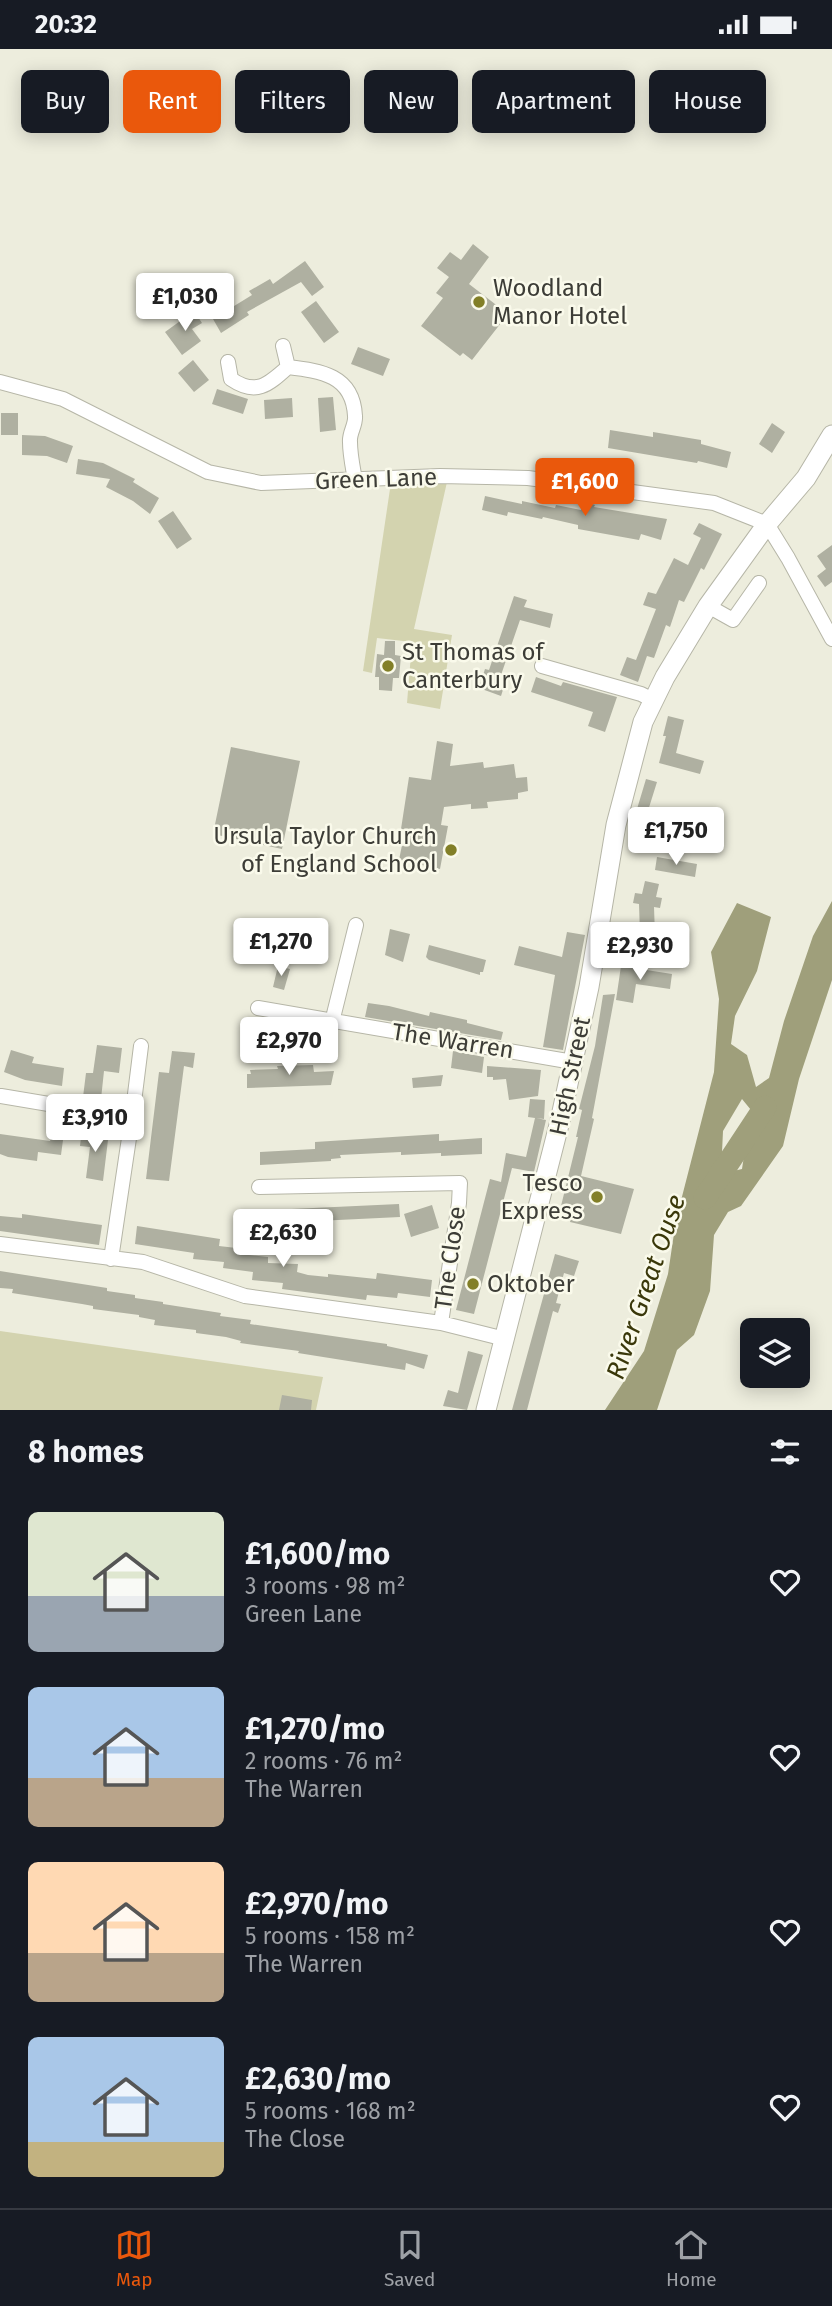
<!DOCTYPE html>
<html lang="en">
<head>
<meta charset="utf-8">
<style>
  body { margin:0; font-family:"Fira Sans",sans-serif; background:#242831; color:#f1f3f6; height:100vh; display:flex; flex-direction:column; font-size:26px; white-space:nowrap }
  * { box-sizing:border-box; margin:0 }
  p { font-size:23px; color:#9ea1a6 }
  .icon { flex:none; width:38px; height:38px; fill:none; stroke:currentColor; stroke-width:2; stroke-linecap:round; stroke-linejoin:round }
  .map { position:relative; height:1361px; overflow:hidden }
  .details { display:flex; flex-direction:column; background:#171b24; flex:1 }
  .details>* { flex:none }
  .guide { position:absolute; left:21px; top:21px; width:791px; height:63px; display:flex; gap:14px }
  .fabs { position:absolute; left:740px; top:1269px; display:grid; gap:14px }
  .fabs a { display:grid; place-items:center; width:70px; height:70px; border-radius:10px; background:#171b24; box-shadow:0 4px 18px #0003; font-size:35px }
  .price { position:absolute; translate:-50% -60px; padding:0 16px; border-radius:7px; background:#fff; color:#222; font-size:23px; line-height:46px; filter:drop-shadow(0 2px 4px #0008) }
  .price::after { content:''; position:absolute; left:50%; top:42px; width:21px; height:16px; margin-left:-10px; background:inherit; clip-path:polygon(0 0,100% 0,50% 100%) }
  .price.active { background:#ea580c; color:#fff }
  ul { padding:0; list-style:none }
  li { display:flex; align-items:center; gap:21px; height:175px; padding:0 28px }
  li span { display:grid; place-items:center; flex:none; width:196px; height:140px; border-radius:10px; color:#555 }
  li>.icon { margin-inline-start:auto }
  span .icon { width:84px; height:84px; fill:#fffc; stroke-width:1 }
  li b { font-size:30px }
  h2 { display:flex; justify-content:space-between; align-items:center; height:84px; padding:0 28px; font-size:30px }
  .tag { padding:0 24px; border-radius:10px; background:#171b24; box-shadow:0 4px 18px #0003; font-size:24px; line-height:63px }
  .tag.active { background:#ea580c; color:#fff }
  .status { display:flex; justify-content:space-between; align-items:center; height:49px; padding:0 35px; background:#171b24; direction:ltr }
  .status svg { height:19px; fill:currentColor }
  .tabs { display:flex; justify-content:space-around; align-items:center; height:98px; border-top:2px solid #363941; background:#171b24; font-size:19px; color:#9ea1a6 }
  .tabs a { display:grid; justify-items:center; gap:4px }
  .tabs .active { color:#ea580c }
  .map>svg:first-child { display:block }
</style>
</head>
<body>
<div class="status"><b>20:32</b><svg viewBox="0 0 49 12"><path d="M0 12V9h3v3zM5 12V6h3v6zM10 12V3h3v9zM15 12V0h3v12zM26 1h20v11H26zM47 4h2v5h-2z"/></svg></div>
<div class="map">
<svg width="832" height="1361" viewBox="0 0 832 1361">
  <rect width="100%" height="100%" fill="#ededdd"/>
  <path fill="#d3d3af" d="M447,433L414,580L452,586L440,660L407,654L412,593L377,589L372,624L363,622L390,440Z
    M0,1282L323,1328L316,1361H0Z"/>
  <path fill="#9f9f7b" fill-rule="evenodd" d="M832,852V931L799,1030L783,1097L741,1157L728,1163L714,1186L710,1242L694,1286L677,1301L657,1361H605L644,1302L668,1225L676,1171L714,1023L719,950L711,903L737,854L771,868L757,922L735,967L731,995L747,1006L756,1038L769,1029L784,972L813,887ZM742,1050L751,1061L742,1120L721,1125L723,1082Z"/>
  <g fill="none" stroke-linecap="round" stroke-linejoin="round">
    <path stroke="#9f9f7b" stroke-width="23" d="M705,1149L765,1058"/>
  </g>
  <path fill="#afb0a1" d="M473,195L489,208L469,235L508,265L472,311L463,304L460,307L421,277L443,249L436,244L449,228L437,219L450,203L461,211Z
    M305,212L324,238L312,247L301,233L247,263L249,266L221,284L213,270L252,246L249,242L270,230L273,235Z
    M316,252L339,283L324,294L301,263Z
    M194,262L202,274L192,280L201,292L182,306L165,283Z
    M358,298L390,310L383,327L351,315Z
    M193,311L209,331L194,343L178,324Z
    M217,340L248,350L243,365L212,355Z
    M333,348L336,381L320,383L318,349Z
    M292,349L293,368L265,370L264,351Z
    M1,364H18V386H1Z
    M772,374L785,383L772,404L759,395Z
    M610,381L653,388V383L701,391V395L731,403L727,419L698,412L697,414L608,399Z
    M22,386L45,387L73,397L67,414L47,407L22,406Z
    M78,410L103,414L135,430L133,433L159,449L150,465L133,452L106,438L110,430L76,425Z
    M485,447L522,455V452L555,459L556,456L581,461L583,453L595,456L594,458L667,470L661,491L641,485L639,491L578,480V476L543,468L542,470L508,463L507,467L482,461Z
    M173,462L192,490L177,500L158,472Z
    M699,474L722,485L704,521L701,519L684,553L679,551L670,578L666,576L654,609L647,607L638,633L620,626L627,608L636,611L656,560L643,556L648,543L656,545L674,509L688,516L701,489L693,485Z
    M832,496V533L825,538L817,527L826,520L817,507Z
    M514,547L527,551L524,558L553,565L550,579L520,571L501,626L507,628L501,647L479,639L485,620L489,621Z
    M385,592H395V606L401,607L399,629H393L392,642L379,641V628H375L377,605L384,606Z
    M536,628L561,637L563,633L617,648L605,683L588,677L593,663L531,643Z
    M668,667L684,671L676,704L704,712L700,725L659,714L666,687H663Z
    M437,692L453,695L450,717L483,713L484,719L514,715L516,729L527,728L528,742L518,744V750L487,753L488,759L471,760V755L444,758L441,776L448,777L440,820L399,811L405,781L401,780L409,728L431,731Z
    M231,698L300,712L282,800L213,785Z
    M646,730L657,733L641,784L631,780Z
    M657,808L697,815L695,828L655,821Z
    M645,832L659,835L656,848L662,849L660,859L654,858L655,886H640L639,855L633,854L635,844L642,845Z
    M390,880L410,885L403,913L385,906Z
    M567,883L585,886L563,1001L543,998L555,926L514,916L519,897L562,908Z
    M429,896L486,911L483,923H480V926L429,911L426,908Z
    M278,917L290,920L284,941L273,938Z
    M621,917L672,925L670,940L636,935L633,954L616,951Z
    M615,945L592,1069L594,1070L581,1127L634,1140L621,1185L570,1173L573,1160L561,1157L578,1088H576L582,1061L579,1060L595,997L603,946Z
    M368,954L389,957L429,967L430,963L467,971V974L503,983L501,991L365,968Z
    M97,996L122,999L119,1024L104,1022L101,1050L83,1048L86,1024H93Z
    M11,1001L34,1008L32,1014L64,1019L62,1037L25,1031L4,1023Z
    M172,1002L195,1004L193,1019L184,1017L169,1132L146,1130L159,1023L169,1024Z
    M453,1002L484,1008L482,1024L451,1019Z
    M313,1016L314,1023L334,1022L331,1036L247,1039V1025H251L250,1021L278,1020L277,1017Z
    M487,1017L541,1021L538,1047L509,1051L506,1030L493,1031V1028H487Z
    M443,1026L441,1037L413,1039L412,1029Z
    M530,1050L545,1051L544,1070L536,1069L546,1071L534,1123L512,1119L474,1265L456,1261L490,1130L501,1133L506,1104L526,1108L535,1069L528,1068Z
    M82,1079L95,1080L94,1089L108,1091L103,1132L86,1129L90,1098L80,1097Z
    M0,1085L50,1092L51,1089L63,1091L61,1106L38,1103L37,1112L8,1108L0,1105Z
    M439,1085V1092L482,1089V1105L441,1107V1104L401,1106V1103L340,1106L341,1109L331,1110V1112L260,1116V1103L315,1100V1093Z
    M399,1155L400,1168L276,1174V1170L251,1171V1162Z
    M432,1156L439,1179L411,1188L404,1165Z
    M22,1165L102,1176L99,1196L0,1182V1167L22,1169Z
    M137,1177L220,1190L219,1197L245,1200V1203L249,1204V1206L268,1208V1214L298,1215L297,1223L308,1226L328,1228V1225L376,1230L377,1224L432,1231L430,1248L398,1244L397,1249L367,1246L366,1251L282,1240L283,1234L252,1231L253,1223L223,1219L224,1213L193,1210L194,1204L135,1195Z
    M555,1205L579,1212L574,1227L564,1224L556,1254L561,1255L558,1264L553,1262L527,1361H512Z
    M0,1222L107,1239V1242L135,1246V1249L163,1253V1255L221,1264L220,1267L251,1271L250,1275L387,1295V1297L428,1306L424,1320L406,1314L405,1321L298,1304L299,1302L240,1294L241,1292L226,1288L196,1284V1281L154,1276L155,1271L139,1268V1266L93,1260V1257L82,1255L12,1244L13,1240L0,1239Z
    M468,1302L483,1306L467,1361L443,1357L448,1341L458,1344Z
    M282,1346L312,1351L311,1361H279Z"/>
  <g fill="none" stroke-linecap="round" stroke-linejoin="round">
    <g stroke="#b6b6a7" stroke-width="16">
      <path id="street" d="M283,297L288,318
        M228,313L231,330C256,347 268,336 288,318
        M288,318C321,322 353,326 355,367C356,376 349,384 350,393C350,406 353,419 355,431
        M0,333L63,350L208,423L261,434L440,427L528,429L714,454L767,475L788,509L832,590
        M708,557L733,571L759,534
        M542,617L641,645L653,651
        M258,959L573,1013
        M332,973L356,876
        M1,1047L132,1069L141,997
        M259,1138L460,1134L459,1154L441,1274
        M0,1195L143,1213L245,1247L441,1274L505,1290
        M111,1210L132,1069"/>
    </g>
    <g stroke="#b6b6a7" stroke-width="21">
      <path id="secondary" d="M486,1361L560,1072L589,938L616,776L643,673L665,628L708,557L767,475L806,429L832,386"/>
    </g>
    <use href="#street" stroke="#fff" stroke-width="14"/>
    <use href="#secondary" stroke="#fff" stroke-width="19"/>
  </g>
  <g fill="#827f27" stroke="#fafaeb" stroke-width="2.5">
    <circle cx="479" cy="253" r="7"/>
    <circle cx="388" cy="617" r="7"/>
    <circle cx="451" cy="801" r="7"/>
    <circle cx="597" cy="1148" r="7"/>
    <circle cx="473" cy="1235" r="7"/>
  </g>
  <g text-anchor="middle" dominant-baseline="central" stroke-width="5" stroke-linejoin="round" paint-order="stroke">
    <g font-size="24" fill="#3d3d37" stroke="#fafaeb" text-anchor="start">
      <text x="493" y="239">Woodland<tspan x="493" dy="28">Manor Hotel</tspan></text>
      <text x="402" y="603">St Thomas of<tspan x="402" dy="28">Canterbury</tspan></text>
      <text x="437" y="787" text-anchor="end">Ursula Taylor Church<tspan x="437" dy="28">of England School</tspan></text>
      <text x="583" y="1134" text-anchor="end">Tesco<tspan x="583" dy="28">Express</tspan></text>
      <text x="487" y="1235">Oktober</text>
    </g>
    <g font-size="24" fill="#3d3d37" stroke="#fafaeb">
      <text transform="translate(376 430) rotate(-2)">Green Lane</text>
      <text transform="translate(453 992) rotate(9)">The Warren</text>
      <text transform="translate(570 1027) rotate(-78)">High Street</text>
      <text transform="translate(450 1209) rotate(-82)">The Close</text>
    </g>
    <g font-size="26" font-style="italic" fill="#3a380a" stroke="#fafaeb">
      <text transform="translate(646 1238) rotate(-71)">River Great Ouse</text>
    </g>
  </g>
</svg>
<div class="fabs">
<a><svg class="icon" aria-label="layers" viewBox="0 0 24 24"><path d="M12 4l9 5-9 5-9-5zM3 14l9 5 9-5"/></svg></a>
</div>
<b class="price" style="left:185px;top:284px">£1,030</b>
<b class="price active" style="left:585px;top:469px">£1,600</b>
<b class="price" style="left:676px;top:818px">£1,750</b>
<b class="price" style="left:281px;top:929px">£1,270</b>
<b class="price" style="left:640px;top:933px">£2,930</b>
<b class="price" style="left:289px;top:1028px">£2,970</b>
<b class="price" style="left:95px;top:1105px">£3,910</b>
<b class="price" style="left:283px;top:1220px">£2,630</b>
<div class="guide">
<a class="tag">Buy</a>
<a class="tag active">Rent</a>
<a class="tag">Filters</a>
<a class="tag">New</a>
<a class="tag">Apartment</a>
<a class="tag">House</a>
</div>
</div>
<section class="details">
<h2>8 homes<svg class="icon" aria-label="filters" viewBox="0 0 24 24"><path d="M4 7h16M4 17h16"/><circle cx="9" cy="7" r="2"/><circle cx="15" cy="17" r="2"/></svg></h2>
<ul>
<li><span style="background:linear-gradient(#dfe7d0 60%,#9aa5b1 0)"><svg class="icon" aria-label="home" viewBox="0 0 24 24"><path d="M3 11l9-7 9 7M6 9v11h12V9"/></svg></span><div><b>£1,600/mo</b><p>3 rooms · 98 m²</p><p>Green Lane</p></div><svg class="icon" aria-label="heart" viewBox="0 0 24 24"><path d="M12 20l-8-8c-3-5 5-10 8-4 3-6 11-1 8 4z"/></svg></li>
<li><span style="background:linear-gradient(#a9c7e8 65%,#b9a48a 0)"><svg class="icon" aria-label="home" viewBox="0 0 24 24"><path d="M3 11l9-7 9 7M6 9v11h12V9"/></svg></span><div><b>£1,270/mo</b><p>2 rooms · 76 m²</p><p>The Warren</p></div><svg class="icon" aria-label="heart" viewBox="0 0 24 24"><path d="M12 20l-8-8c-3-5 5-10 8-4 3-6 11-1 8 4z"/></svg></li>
<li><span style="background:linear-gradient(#ffd9b3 65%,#b9a48a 0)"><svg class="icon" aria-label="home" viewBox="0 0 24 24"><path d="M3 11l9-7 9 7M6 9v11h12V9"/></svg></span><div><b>£2,970/mo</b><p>5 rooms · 158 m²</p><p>The Warren</p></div><svg class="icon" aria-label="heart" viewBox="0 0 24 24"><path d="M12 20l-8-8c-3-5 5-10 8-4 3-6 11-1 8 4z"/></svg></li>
<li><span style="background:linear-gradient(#a9c7e8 75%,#c2b280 0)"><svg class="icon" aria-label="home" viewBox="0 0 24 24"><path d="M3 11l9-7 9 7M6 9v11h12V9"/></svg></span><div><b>£2,630/mo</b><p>5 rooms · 168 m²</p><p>The Close</p></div><svg class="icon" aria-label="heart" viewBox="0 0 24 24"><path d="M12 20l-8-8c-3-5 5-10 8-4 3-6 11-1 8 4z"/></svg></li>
</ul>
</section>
<nav class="tabs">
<a class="active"><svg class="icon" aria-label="map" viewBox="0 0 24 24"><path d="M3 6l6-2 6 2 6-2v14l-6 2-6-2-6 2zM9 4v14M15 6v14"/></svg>Map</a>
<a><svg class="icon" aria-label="saved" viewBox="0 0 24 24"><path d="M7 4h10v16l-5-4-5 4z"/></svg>Saved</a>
<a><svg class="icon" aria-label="home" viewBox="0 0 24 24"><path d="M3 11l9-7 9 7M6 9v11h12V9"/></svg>Home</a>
</nav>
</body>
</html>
